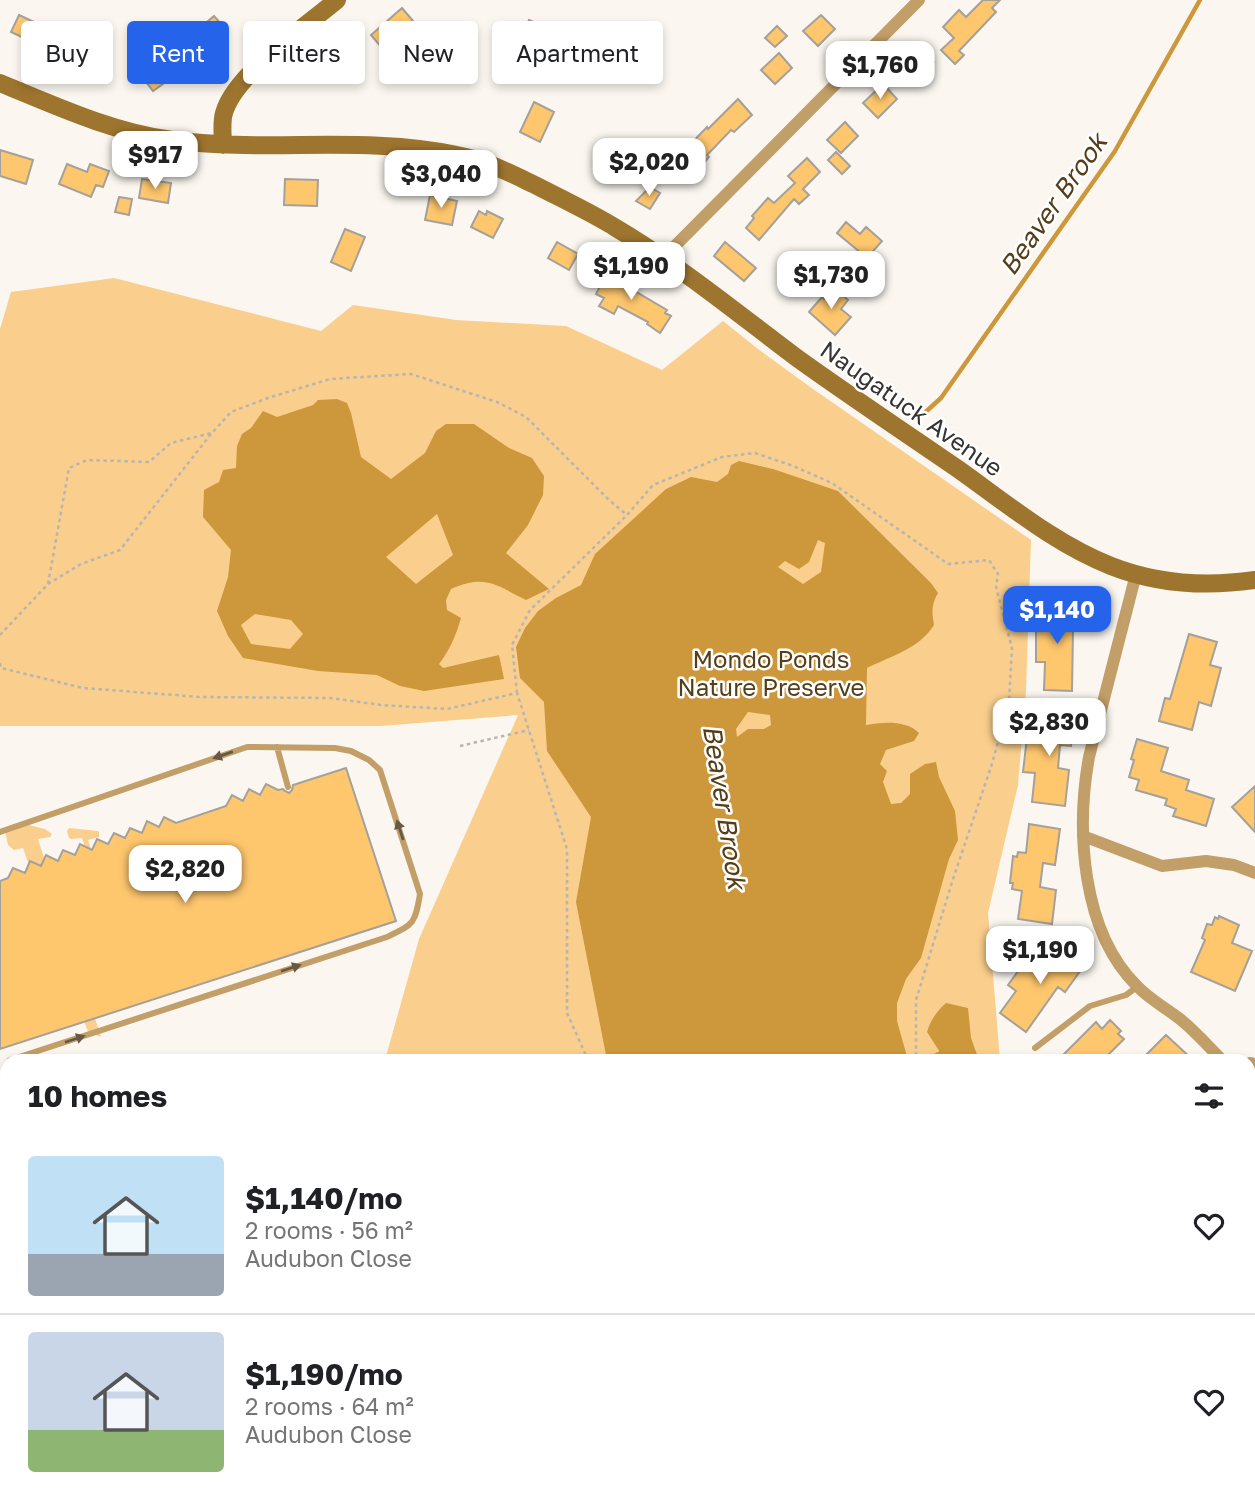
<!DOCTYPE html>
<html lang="en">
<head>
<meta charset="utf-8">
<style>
  body { margin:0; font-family:"Golos Text",sans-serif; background:#f6f6f6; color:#202124; height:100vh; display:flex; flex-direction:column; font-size:26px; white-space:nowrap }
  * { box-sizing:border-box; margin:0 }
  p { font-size:23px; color:#757577 }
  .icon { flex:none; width:38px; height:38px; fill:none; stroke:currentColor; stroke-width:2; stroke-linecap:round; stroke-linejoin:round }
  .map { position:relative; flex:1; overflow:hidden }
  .sheet { position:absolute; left:0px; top:1054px; width:1256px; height:450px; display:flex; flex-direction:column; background:#fff; border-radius:21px 21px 0 0; box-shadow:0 4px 10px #0003 }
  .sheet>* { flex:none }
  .hud { position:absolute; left:21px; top:21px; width:700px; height:63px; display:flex; gap:14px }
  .price { position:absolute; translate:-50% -60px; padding:0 16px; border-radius:14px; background:#fff; color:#222; font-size:23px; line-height:46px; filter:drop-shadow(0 2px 4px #0008) }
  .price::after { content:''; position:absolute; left:50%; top:42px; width:21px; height:16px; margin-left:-10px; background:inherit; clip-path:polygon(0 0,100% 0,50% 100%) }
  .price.on { background:#2563eb; color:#fff }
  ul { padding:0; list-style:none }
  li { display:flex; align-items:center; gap:21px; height:175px; padding:0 28px }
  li+li { border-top:2px solid #e0e0e0 }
  li span { display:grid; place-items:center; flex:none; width:196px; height:140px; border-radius:7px; color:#555 }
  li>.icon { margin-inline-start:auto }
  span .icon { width:84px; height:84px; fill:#fffc; stroke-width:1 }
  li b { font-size:30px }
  h2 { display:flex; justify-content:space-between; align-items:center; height:84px; padding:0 28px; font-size:30px }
  .tag { padding:0 24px; border-radius:7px; background:#fff; box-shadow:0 4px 10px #0003; font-size:24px; line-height:63px }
  .tag.on { background:#2563eb; color:#fff }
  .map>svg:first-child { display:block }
</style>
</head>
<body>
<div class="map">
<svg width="1255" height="1503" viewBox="0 0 1255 1503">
  <rect width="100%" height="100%" fill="#fbf7f0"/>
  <path fill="#f5ecdf" d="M7,1229V1447L0,1424V1232Z
    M22,1496H629L628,1503H25Z"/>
  <path fill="#facf8d" d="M114,278L321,331L353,305L456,320L566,326L662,370L723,321L758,349L813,389L1031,540L1026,691L1018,785L988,913L1000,1060H385L419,939L518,715L381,726H0V329L11,292Z
    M29,825L45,829L52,834L50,837L38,839L101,1037L88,1032L23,848L14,850L8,845L5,831Z
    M69,828L98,831L99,832V837L88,840L136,985L132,986L82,838L71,839L69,838L67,831Z
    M1250,1222L1255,1225V1439L1250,1435Z"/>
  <path fill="#cd973b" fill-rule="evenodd" d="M337,399L347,403L351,413L361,457L391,479L425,453L436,431L446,424H474L509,448L532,458L544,476L543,495L528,525L506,553L549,589L526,600C496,585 485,574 451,589L446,600L447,610L461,618C456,635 450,650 439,664L443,668L499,655L504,679L424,691L400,686L377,675L318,671L243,658L228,636L217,611L228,577L231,550L203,517L204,490L219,482L223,470L236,468L237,446L242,434L251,428L263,411L277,417L313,405L318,400ZM437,514L453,555L416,584L386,557ZM255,614L291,620L303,634L290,649L251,644L241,625Z
    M739,461L773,469L838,491L931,583L938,593C931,605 932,613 934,625C919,649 891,656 867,668L866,725C883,722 906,720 919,733L914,741L886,750L880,764L887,771L883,782L891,804L901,803L910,794V774L925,764L936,762L939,777L955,811L958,840L949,859L921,958L906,979L897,1003V1021L908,1060H607L576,902L591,817L547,751L544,702L520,678L516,647L525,628L538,611L556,598L581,585L595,554L666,489L691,477L717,482L728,474L731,465ZM818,540L825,543L821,572L803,584L778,567L785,561L799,569L809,562ZM748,712L770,715L771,725L764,729H748L737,737L736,729Z
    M946,1003L968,1008L971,1038L979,1060H945L927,1032C931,1019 937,1011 946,1003Z
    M1250,1305L1255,1308V1413L1250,1410Z"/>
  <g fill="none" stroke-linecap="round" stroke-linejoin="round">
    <path stroke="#cd973b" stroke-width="4.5" d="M919,418L941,398L1115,151L1200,0
      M926,1060L943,1052L950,1060"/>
  </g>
  <path fill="#fec66d" stroke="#a4a09a" stroke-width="2" d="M983,0H1000L992,8L996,12L959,51L964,55L955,64L941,50L954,38L943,27L959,10L966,17Z
    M402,8L413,21L402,31L408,38L388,55L371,35Z
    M19,15L68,38L71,32L106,48L104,52L112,56L106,70L76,57L73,65L57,57L59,54L11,32Z
    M821,15L835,29L818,46L803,31Z
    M214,16L228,32L206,50L193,34Z
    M529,20L550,30L540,50L519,40Z
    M777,26L787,36L775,47L765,38Z
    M920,48L934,62L914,83L903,73L907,69L903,64Z
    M779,53L792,68L775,84L761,70Z
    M162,59L174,76L153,91L141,75Z
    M883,84L897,99L878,118L863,103Z
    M738,99L752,115L734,132L731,130L707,155L709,157L694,174L677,158L707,127L708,129Z
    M534,102L554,112L540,142L520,132Z
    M845,122L858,136L841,153L827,140Z
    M0,150L33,160L26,184L0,176Z
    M836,152L850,166L842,174L828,160Z
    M807,158L820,172L803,189L809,195L799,204L794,199L759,240L746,228L754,218L752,216L768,198L774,203L795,183L788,176Z
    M67,164L87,172L90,164L109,171L103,187L96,185L91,197L59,184Z
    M142,179L171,183L168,203L139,198Z
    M285,179L318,180L317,206L284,205Z
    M650,187L660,193L650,209L636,201Z
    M430,195L457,201L452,225L425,220Z
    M119,197L132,199L129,215L115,212Z
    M479,211L486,215L487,211L503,219L493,238L471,227Z
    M846,222L860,234L866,227L882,241L867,258L837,233Z
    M345,229L365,237L351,271L331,262Z
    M557,242L578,254L569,270L548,258Z
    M725,242L756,268L744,281L714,256Z
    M608,271L620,277L618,281L667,310L665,313L671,316L660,333L647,324L648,322L618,306L614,314L599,306L604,298L596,294Z
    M834,288L848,300L841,309L851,317L835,335L809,312L822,297L824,299Z
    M1047,602H1075V630H1073L1072,691L1044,690L1045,662H1036V623H1047Z
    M1189,634L1217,642L1210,665L1221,668L1211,706L1199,702L1192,730L1159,721L1165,698L1170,699Z
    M1042,712L1075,715L1071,746L1060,745L1058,768L1069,770L1065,806L1032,802L1035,773L1023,772L1027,737L1039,738Z
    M1137,739L1168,748L1161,771L1189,780L1186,790L1214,799L1206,826L1173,816L1176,809L1165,805L1167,799L1136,790L1139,780L1129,777L1134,760L1131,759Z
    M346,768L396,921L0,1049V881L8,878L13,868L25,873L30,861L41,866L46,855L58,861L63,850L75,855L80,844L92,850L97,839L108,844L114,833L125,838L130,828L142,833L147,821L159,827L164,817L176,823L226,806L232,795L243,801L249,789L260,795L266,784L278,790L283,789L285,791L289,793L292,790L293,785Z
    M1255,786V832L1232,807Z
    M1029,824L1060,829L1055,865L1043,863L1040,887L1056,890L1052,924L1018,919L1022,891L1012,889L1013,883H1010L1013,856L1017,857L1018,852L1026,853Z
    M1219,916L1239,925L1232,943L1252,951L1235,991L1191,972L1205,940L1202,938L1207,924L1212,925L1215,917L1218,919Z
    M1060,944L1086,963L1065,992L1058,987L1026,1032L1000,1013L1016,991L1008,985L1029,956L1044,967Z
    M1110,1020L1121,1031L1118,1034L1124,1039L1103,1060H1058L1096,1022L1102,1029Z
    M1166,1035L1193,1060H1154L1147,1054Z"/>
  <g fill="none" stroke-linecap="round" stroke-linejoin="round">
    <path stroke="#b8b5b0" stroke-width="2.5" stroke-dasharray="3.5 3.5" stroke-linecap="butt" d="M48,584L81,564L120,550L211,434
      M0,635L48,584L69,468L87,460L149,462L171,443L212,433L231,412L268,398L330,379L411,374L497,402L526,417L608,499L627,515L653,485L722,457L755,453L793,466L832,483L948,564L989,560L998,574L996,587L1012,648L1009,702L992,764L953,879L916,1000V1060
      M0,663L1,668L83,688L200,697L330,698L381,705L447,709L517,693L567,849V1013L588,1060
      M517,693L512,645L530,610L627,515
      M460,746L529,730"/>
    <path stroke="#c29e68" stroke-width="6" d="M277,747L288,787
      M0,832L247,747L335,748L351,751L369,760L380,770L420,894C415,924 414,924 387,937L10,1060
      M1035,1048L1090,1006L1126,995L1137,987
      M298,1496V1503
      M581,1496L589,1503
      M594,1503L595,1496"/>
    <path stroke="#c29e68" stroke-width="12" d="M663,258L919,0
      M1136,574L1089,757C1076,829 1081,931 1137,986C1149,999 1166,1008 1180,1019C1195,1031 1208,1046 1222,1060
      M1083,836L1162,866L1206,861L1234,865L1255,873
      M1250,1063L1255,1064
      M1250,1124L1255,1123"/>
    <path stroke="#9e752f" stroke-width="18" d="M0,83C56,106 112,132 172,140C266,153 364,135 457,155C485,160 510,173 535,185C562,199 590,212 616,228C680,266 737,313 797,358C850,396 904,432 958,469C1006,503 1055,544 1111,566C1157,584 1207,587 1255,580
      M223,145C223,135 221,123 224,113C235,74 306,26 337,0"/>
  </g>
  <defs><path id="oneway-solid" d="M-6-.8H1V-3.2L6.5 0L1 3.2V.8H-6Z" transform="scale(1.75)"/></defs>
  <g fill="#675945">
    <use href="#oneway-solid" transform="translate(223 755) rotate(161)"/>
    <use href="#oneway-solid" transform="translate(400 830) rotate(-108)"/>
    <use href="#oneway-solid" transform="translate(291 968) rotate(-18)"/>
    <use href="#oneway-solid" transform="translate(75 1039) rotate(-18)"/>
  </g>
  <g text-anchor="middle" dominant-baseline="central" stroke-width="5" stroke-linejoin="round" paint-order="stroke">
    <g font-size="24" fill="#363432" stroke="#fff">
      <text transform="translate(912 408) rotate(35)">Naugatuck Avenue</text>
    </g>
    <g font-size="24" fill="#553e18" stroke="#fff">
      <text x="771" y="658">Mondo Ponds<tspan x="771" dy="28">Nature Preserve</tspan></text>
    </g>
    <g font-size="26" font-style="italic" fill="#543d18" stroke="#fff">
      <text transform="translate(1053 204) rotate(-55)">Beaver Brook</text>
      <text transform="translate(725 807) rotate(81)">Beaver Brook</text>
    </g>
  </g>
</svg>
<b class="price" style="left:880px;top:101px">$1,760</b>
<b class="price" style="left:155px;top:191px">$917</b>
<b class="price" style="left:649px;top:198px">$2,020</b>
<b class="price" style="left:441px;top:210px">$3,040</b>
<b class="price" style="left:631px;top:302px">$1,190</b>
<b class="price" style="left:831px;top:311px">$1,730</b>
<b class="price on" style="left:1057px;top:646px">$1,140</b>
<b class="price" style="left:1049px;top:758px">$2,830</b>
<b class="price" style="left:185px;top:905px">$2,820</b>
<b class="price" style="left:1040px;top:986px">$1,190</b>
<div class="hud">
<a class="tag">Buy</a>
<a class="tag on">Rent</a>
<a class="tag">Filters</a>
<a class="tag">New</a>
<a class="tag">Apartment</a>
</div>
<section class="sheet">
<h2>10 homes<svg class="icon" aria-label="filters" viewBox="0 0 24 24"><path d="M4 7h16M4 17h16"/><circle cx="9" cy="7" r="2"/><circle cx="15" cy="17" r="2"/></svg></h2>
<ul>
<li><span style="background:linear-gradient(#bfe0f5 70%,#9aa5b1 0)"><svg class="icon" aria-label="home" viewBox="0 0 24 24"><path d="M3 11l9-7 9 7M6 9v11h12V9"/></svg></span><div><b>$1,140/mo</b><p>2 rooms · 56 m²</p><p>Audubon Close</p></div><svg class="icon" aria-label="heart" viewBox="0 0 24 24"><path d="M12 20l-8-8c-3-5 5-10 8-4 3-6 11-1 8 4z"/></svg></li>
<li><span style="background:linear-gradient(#c9d6e8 70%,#8fb573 0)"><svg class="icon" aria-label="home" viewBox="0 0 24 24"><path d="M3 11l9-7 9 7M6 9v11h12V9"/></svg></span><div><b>$1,190/mo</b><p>2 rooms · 64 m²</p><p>Audubon Close</p></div><svg class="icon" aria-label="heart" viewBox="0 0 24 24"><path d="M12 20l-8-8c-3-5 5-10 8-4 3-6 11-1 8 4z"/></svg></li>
</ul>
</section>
</div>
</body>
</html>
